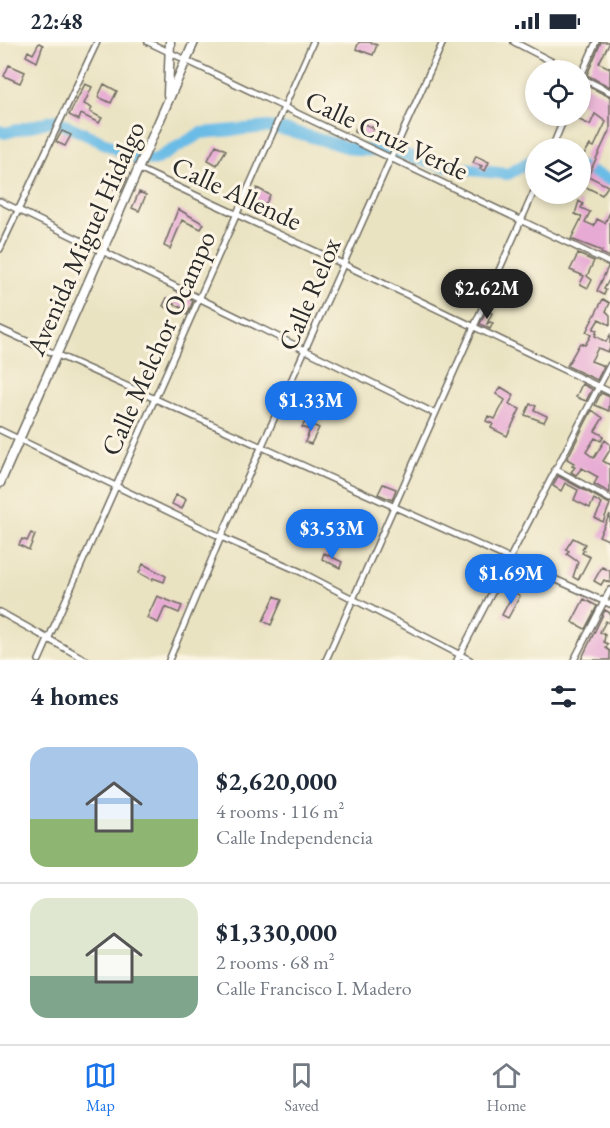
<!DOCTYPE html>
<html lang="en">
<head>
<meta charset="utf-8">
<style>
  body { margin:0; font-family:"EB Garamond",serif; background:#f2f2f3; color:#1f2937; height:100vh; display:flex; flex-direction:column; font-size:22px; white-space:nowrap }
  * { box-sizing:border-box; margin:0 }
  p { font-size:20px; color:#747a83 }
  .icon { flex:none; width:33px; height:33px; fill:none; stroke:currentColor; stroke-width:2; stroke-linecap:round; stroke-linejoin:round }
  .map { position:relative; height:618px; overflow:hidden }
  .side { display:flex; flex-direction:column; background:#fff; flex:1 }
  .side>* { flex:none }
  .fabs { position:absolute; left:525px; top:18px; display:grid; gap:12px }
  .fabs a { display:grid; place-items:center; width:66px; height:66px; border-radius:50%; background:#fff; box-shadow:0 3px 9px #0003; font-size:30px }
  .price { position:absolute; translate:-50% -51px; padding:0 14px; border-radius:21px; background:#1a73e8; color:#fff; font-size:20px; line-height:39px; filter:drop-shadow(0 2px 3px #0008) }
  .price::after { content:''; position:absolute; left:50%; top:36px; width:18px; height:14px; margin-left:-9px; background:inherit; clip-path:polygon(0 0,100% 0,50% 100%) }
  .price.current { background:#222; color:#fff }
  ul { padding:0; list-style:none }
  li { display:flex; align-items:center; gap:18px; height:150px; padding:0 30px }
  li+li { border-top:2px solid #e0e1e3 }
  li span { display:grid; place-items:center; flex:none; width:168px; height:120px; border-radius:18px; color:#555 }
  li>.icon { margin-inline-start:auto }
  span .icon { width:72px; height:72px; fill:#fffc; stroke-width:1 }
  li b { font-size:26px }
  h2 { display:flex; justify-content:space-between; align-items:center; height:72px; padding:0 30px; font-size:26px }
  .status { display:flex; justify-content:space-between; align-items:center; height:42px; padding:0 30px; background:#fff; direction:ltr }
  .status svg { height:16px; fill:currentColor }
  .dock { display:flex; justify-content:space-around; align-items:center; height:84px; border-top:2px solid #e0e1e3; background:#fff; font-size:16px; color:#747a83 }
  .dock a { display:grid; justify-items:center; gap:3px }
  .dock .current { color:#1a73e8 }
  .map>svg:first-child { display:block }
</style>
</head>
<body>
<div class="status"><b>22:48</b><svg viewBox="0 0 49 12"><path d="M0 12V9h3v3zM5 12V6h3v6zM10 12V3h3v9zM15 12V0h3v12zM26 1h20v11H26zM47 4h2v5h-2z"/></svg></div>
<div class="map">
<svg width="610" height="618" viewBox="0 0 610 618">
  <rect width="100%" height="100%" fill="#fcf5e5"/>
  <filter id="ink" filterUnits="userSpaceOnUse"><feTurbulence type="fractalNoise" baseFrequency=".0167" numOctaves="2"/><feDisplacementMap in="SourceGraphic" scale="12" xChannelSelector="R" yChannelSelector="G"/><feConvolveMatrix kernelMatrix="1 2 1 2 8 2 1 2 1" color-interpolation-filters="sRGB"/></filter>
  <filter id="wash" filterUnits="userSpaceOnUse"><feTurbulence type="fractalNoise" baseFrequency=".008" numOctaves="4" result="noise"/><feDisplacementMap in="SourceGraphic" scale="24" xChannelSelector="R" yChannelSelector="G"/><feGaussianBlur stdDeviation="1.35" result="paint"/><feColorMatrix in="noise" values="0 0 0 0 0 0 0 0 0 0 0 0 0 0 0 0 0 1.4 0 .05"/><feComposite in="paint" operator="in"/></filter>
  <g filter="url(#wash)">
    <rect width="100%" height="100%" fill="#eae3c2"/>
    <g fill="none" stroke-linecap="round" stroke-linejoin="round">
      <path stroke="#6bbce6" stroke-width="12" d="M0,89L5,91L55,78L138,117L155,118L201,91L268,85L291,89L357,108L391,109L453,126L508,132L536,116
        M580,125L610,138"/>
    </g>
    <g id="blocks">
      <path fill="#e7aad4" d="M359,0H369L377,3L373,13L356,7Z
        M601,0H610L599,21L610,26V45L587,33Z
        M39,1L43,3L37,20L26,14L28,9L33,12Z
        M9,23L25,30L20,41L4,34Z
        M85,42L92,45L84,62L92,66L90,70L102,76L99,81L81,72L79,78L69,73Z
        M104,42L117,49L111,61L98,55Z
        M583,42L610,55V87L588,134L608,144L602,153L580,142V131L587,120L583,118L585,115L583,114L590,103L594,105L606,80L595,72L590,83L571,74H581L586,63L580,61V48Z
        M359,80L374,86L369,96L354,90Z
        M62,89L71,93L65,104L56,100Z
        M216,103L226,108L217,123L208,118Z
        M476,114L489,120L485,129L480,127L482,124L473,121Z
        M120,132L127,136L121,150L114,147Z
        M257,146L270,153L265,163L251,156Z
        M139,150L146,153L139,169L132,166Z
        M579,159L583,162L581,166L590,170L585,180L594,184L597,177L605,181L610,170V215L601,211L602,209L571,197L582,175L575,172Z
        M178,167L204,182L201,187L182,178L170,207L164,204Z
        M578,212L594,219L587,234L592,238L588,246L580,242L584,234L570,228Z
        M608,225L610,226V236L604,247L606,248L604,253L597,249Z
        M178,251L193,259L187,273L183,271L184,267L172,261L169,267L163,264L167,256L170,257L171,255L176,257Z
        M603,257L610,261L606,269L610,273V283L599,277L593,287L597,288L595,294L606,300L610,293V306L608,310L598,306L591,319L604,324L597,338L567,324L580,301L585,303L591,293L586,290Z
        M486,269L492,271L487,282L490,280L493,281L490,287L480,282Z
        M582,342L592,347L586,359L576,355Z
        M501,345L514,353L509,362L520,367L507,394L491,386L493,382L486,379L488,374L495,377L505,358L496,352Z
        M601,351L610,355L609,369L595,363Z
        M530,362L536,364L534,368L547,374L544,380L525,373Z
        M592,368L603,376L595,389L604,394L601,399L595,396L586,410L594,416L605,398L610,402V408L603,419L610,423V451L594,442L598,435L582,426L576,433L571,430L575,425L572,424L574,421L567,417Z
        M305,380L319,386L311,402L305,400L310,388L302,385Z
        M558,434L610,462L603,480L595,476L602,462L594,457L590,466L574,458L578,448L565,441L561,449L553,444Z
        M383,442L396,447L392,458L378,452Z
        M176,453L186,457L182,467L172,462Z
        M610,472V494L608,498L599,494Z
        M31,491L35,493L29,508L19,503L22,497L27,499Z
        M573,496L585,502L582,507L584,508L582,511L590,515L578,538L573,535L578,520L567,512L569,509L566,507Z
        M324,511L342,520L340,526L322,517Z
        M143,522L166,534L164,540L153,536L152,538L139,531Z
        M602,525L610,529V541L604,538L601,543L594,539Z
        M514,550L520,554L508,576L502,573Z
        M157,554L182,564L179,571L165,565L158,581L147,576Z
        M275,554L282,558L271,583L263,579Z
        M584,557L597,564L585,587L572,580Z
        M605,568L610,571V582L606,579L600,590L605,593L604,600L608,602L606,606L610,609V618H581Z"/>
    </g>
  </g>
  <g filter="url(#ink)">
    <use href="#blocks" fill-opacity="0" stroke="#6e6b60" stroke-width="1.5"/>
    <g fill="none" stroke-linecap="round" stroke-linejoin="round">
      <g stroke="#6e6b60" stroke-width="8">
        <path id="street" d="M148,0L610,221
          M514,0L568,28
          M580,35L610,50
          M580,36L596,0
          M552,106L565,74
          M139,127L343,222L610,350
          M0,159L434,371
          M0,207L97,0
          M0,287L610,562
          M0,388L221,495L301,530L470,618
          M555,427L610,457
          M0,570L86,618
          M39,618L313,0
          M169,618L221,495L443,0
          M326,618L536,145
          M457,618L610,323
          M574,618L610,548"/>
      </g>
      <g stroke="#6e6b60" stroke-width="11">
        <path id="primary" d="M168,53L170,0
          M0,441L194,0"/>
      </g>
      <use href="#street" stroke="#fff" stroke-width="5"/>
      <use href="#primary" stroke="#fff" stroke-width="8"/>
    </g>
  </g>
  <g text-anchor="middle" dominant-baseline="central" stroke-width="6" stroke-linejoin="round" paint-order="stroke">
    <g font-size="27" fill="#2b2b2b" stroke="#fcf5e5">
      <text transform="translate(387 93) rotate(25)">Calle Cruz Verde</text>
      <text transform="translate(237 151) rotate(25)">Calle Allende</text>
      <text transform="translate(85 196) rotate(-66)">Avenida Miguel Hidalgo</text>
      <text transform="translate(309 252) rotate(-67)">Calle Relox</text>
      <text transform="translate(158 301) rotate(-66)">Calle Melchor Ocampo</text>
    </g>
  </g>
</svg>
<div class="fabs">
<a><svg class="icon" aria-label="locate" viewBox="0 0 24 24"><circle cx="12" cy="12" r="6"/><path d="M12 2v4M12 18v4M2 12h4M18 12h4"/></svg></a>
<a><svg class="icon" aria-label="layers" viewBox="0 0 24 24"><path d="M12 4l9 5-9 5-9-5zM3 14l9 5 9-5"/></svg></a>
</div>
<b class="price current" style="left:487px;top:278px">$2.62M</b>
<b class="price" style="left:311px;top:390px">$1.33M</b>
<b class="price" style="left:332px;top:518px">$3.53M</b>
<b class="price" style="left:511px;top:563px">$1.69M</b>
</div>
<section class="side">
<h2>4 homes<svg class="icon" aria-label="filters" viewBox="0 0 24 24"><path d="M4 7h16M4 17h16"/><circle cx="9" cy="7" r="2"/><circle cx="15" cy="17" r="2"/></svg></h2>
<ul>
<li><span style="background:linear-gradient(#a9c7e8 60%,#8fb573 0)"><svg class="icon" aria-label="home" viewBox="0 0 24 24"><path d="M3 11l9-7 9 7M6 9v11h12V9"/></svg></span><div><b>$2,620,000</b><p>4 rooms · 116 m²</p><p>Calle Independencia</p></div></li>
<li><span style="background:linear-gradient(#dfe7d0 65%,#7fa58c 0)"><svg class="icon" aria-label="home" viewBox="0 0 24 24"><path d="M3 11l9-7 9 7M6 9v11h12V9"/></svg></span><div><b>$1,330,000</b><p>2 rooms · 68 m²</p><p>Calle Francisco I. Madero</p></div></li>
</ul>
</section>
<nav class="dock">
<a class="current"><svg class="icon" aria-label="map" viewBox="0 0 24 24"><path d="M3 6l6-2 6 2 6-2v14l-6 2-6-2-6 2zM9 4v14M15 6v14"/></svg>Map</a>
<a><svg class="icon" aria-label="saved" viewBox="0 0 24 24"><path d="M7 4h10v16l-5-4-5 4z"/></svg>Saved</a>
<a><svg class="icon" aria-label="home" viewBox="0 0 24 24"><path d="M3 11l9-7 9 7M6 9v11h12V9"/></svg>Home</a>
</nav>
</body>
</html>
